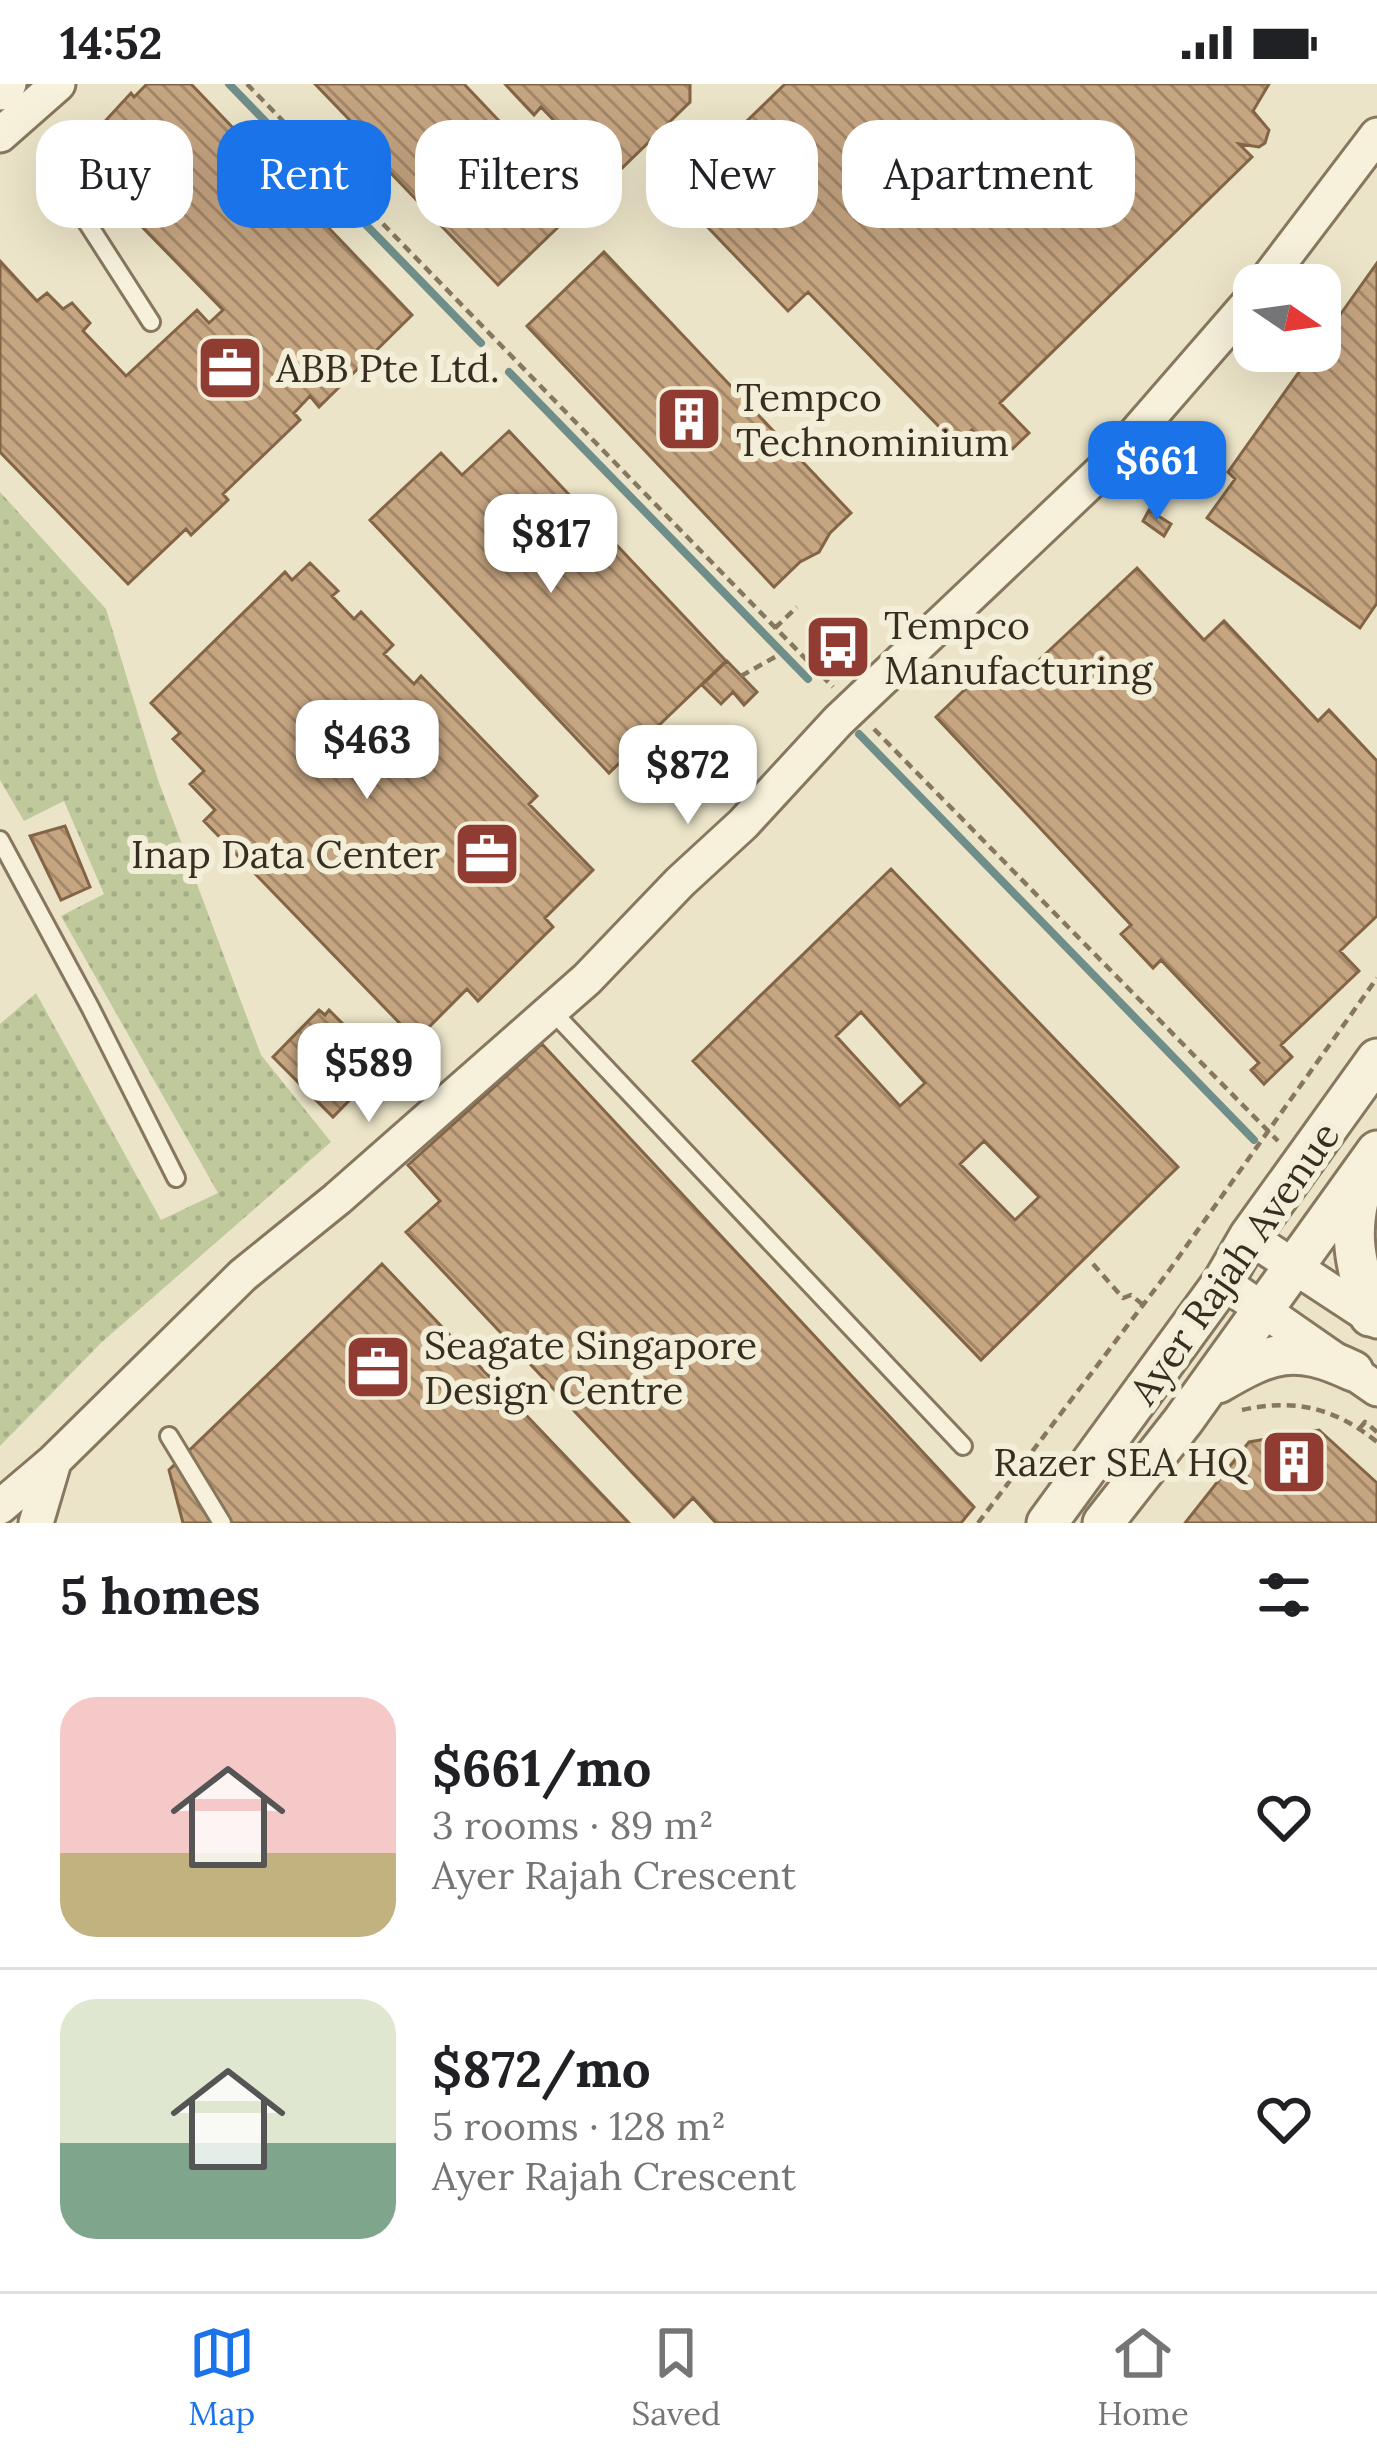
<!DOCTYPE html>
<html lang="en">
<head>
<meta charset="utf-8">
<style>
  body { margin:0; font-family:Lora,serif; background:#f6f6f6; color:#202124; height:100vh; display:flex; flex-direction:column; font-size:45px; white-space:nowrap }
  * { box-sizing:border-box; margin:0 }
  p { font-size:39px; color:#757577 }
  .icon { flex:none; width:66px; height:66px; fill:none; stroke:currentColor; stroke-width:2; stroke-linecap:round; stroke-linejoin:round }
  .map { position:relative; height:1439px; overflow:hidden }
  .sheet { display:flex; flex-direction:column; background:#fff; flex:1 }
  .sheet>* { flex:none }
  .top-card { position:absolute; left:36px; top:36px; width:1305px; height:108px; display:flex; gap:24px }
  .needle { width:78px; rotate:103deg }
  .buttons { position:absolute; left:1233px; top:180px; display:grid; gap:24px }
  .buttons a { display:grid; place-items:center; width:108px; height:108px; border-radius:24px; background:#fff; box-shadow:0 12px 48px #0002; font-size:60px }
  .price { position:absolute; translate:-50% -102px; padding:0 27px; border-radius:24px; background:#fff; color:#222; font-size:39px; line-height:78px; filter:drop-shadow(0 3px 6px #0008) }
  .price::after { content:''; position:absolute; left:50%; top:72px; width:36px; height:27px; margin-left:-18px; background:inherit; clip-path:polygon(0 0,100% 0,50% 100%) }
  .price.current { background:#1a73e8; color:#fff }
  ul { padding:0; list-style:none }
  li { display:flex; align-items:center; gap:36px; height:300px; padding:0 60px }
  li+li { border-top:3px solid #e0e0e0 }
  li span { display:grid; place-items:center; flex:none; width:336px; height:240px; border-radius:36px; color:#555 }
  li>.icon { margin-inline-start:auto }
  span .icon { width:144px; height:144px; fill:#fffc; stroke-width:1 }
  li b { font-size:51px }
  h2 { display:flex; justify-content:space-between; align-items:center; height:144px; padding:0 60px; font-size:51px }
  .pill { padding:0 42px; border-radius:36px; background:#fff; box-shadow:0 12px 48px #0002; font-size:42px; line-height:108px }
  .pill.current { background:#1a73e8; color:#fff }
  .status { display:flex; justify-content:space-between; align-items:center; height:84px; padding:0 60px; background:#fff; direction:ltr }
  .status svg { height:33px; fill:currentColor }
  .menu { display:flex; justify-content:space-around; align-items:center; height:168px; border-top:3px solid #e0e0e0; background:#fff; font-size:33px; color:#757577 }
  .menu a { display:grid; justify-items:center; gap:6px }
  .menu .current { color:#1a73e8 }
  .map>svg:first-child { display:block }
</style>
</head>
<body>
<div class="status"><b>14:52</b><svg viewBox="0 0 49 12"><path d="M0 12V9h3v3zM5 12V6h3v6zM10 12V3h3v9zM15 12V0h3v12zM26 1h20v11H26zM47 4h2v5h-2z"/></svg></div>
<div class="map">
<svg width="1377" height="1439" viewBox="0 0 1377 1439">
  <defs>
    <pattern id="grass-dots" width="8" height="8" patternUnits="userSpaceOnUse" patternTransform="scale(3)"><rect width="8" height="8" fill="#bfc99c"/><path d="M2 2h.1M6 6h.1" fill="none" stroke="#a5ad86" stroke-width="1.8" stroke-linecap="round"/></pattern>
    <pattern id="building-back-hatch" width="6" height="6" patternUnits="userSpaceOnUse" patternTransform="scale(3)"><rect width="6" height="6" fill="#c6a581"/><path d="M-1 5l2 2M0 0l6 6M5-1l2 2" fill="none" stroke="#a28769"/></pattern>
  </defs>
  <rect width="100%" height="100%" fill="#ebe4c8"/>
  <path fill="url(#grass-dots)" d="M0,408L106,525L158,696L261,971L331,1058L102,1258L0,1362V940L36,909L161,1136L218,1109L61,832L104,810L64,717L24,737L0,696Z"/>
  <g fill="none" stroke-linecap="round" stroke-linejoin="round">
    <path stroke="#708e89" stroke-width="8" d="M229,0L481,259
      M509,288L808,595
      M859,650L1254,1056"/>
  </g>
  <path fill="url(#building-back-hatch)" stroke="#836546" stroke-width="3" fill-rule="evenodd" d="M147,0H191L412,231L319,323L310,312L294,329L300,336L223,410L228,416L191,451L186,445L128,500L0,368V177L37,217L47,209L63,225L72,219L90,239L83,247L126,292L197,226L209,239L223,226L73,72L131,9L134,13Z
    M315,0H464L580,122L498,201L362,59L367,54Z
    M505,0H690V18L619,87H602L541,23L534,31Z
    M785,0H1269L1253,27L1269,46L1265,59L1259,63L1239,60L1252,73L1000,319L1029,349L1001,376L972,346L957,361L808,208L788,227L674,108Z
    M604,168L851,429L830,449L819,468L800,478L774,503L527,242Z
    M1377,179V519L1360,544L1207,434L1235,395L1228,388L1314,267H1320V259Z
    M509,347L726,577L609,689L370,436L441,369L462,391Z
    M1149,426L1171,440L1164,452L1143,437Z
    M310,479L338,507L332,512L354,535L361,528L393,561L384,570L414,600L421,592L537,712L529,720L593,786L545,834L553,843L478,917L467,905L416,956L204,737L215,726L190,700L204,687L173,655L180,649L151,619L285,488L292,496Z
    M1137,484L1204,556L1224,537L1318,637L1329,626L1377,677V832L1340,867L1359,887L1281,961L1292,973L1264,1000L1251,986L1259,979L1161,876L1153,884L1121,850L1131,841L936,633L978,593L984,600L1008,577L1022,592Z
    M727,577L757,608L744,621L733,608L721,620L702,601Z
    M65,742L90,803L61,816L30,752Z
    M891,785L1178,1083L981,1276L693,977ZM861,928L925,999L900,1022L836,952ZM984,1057L1039,1113L1015,1136L960,1080Z
    M319,926L325,931L329,926L355,952L361,946L386,971L379,977L384,981L333,1033L273,973Z
    M542,960L974,1423L961,1439H716L693,1414L674,1433L406,1148L440,1117L408,1081Z
    M382,1180L629,1439H183L169,1386Z
    M1319,1346L1377,1399V1439H1185L1249,1358Z"/>
  <g fill="none" stroke-linecap="round" stroke-linejoin="round">
    <g stroke="#86775e" stroke-width="22">
      <path id="service" d="M72,115L151,238
        M0,756L90,923L176,1094
        M551,926L963,1362
        M169,1352L222,1439"/>
    </g>
    <g stroke="#86775e" stroke-width="39">
      <path id="minor" d="M0,9L9,0
        M0,51L58,0
        M1263,201L1377,51
        M1249,1153L1377,1237
        M1223,1198L1377,1305
        M0,1423L54,1377L243,1191L337,1115L587,895L680,798L743,740L838,637L1108,381L1254,213
        M36,1439L54,1378"/>
    </g>
    <g stroke="#86775e" stroke-width="45">
      <path id="tertiary" d="M1364,1094C1346,1151 1356,1176 1370,1232
        M1218,1299C1271,1268 1294,1259 1353,1287
        M1047,1439L1223,1198L1249,1153L1377,975
        M1103,1439L1183,1337L1377,1067"/>
    </g>
    <path stroke="#86775e" stroke-width="4.5" stroke-dasharray="9 6" stroke-linecap="butt" d="M247,0L833,603
      M775,544L797,523
      M741,592L775,573
      M874,645L1278,1057
      M624,675L633,685
      M1093,1180L1123,1214L1131,1211L1142,1220
      M1242,1326C1295,1314 1335,1324 1377,1358
      M1360,1344L1365,1338L1377,1348
      M978,1439L1168,1188L1377,894"/>
    <use href="#service" stroke="#f7f1db" stroke-width="16"/>
    <use href="#minor" stroke="#f7f1db" stroke-width="33"/>
    <use href="#tertiary" stroke="#f7f1db" stroke-width="39"/>
  </g>
  <defs>
    <g id="office-square" transform="scale(3.45)"><rect x="-9" y="-9" width="18" height="18" rx="4" fill="#903c33" stroke="#f3eed7"/><path d="M-6-3h4V-5.5h4V-3h4V5H-6ZM-1-4.5V-3h2v-1.5ZM-6 0V1H6V0Z" fill="#fff"/></g>
    <g id="building-square" transform="scale(3.45)"><rect x="-9" y="-9" width="18" height="18" rx="4" fill="#903c33" stroke="#f3eed7"/><path d="M-4-6H4V6H1V3H-1V6H-4ZM-2.5-4.3h1.7v1.8h-1.7ZM.8-4.3h1.7v1.8H.8ZM-2.5-1h1.7V.8h-1.7ZM.8-1h1.7V.8H.8Z" fill="#fff"/></g>
    <g id="bus-square" transform="scale(3.45)"><rect x="-9" y="-9" width="18" height="18" rx="4" fill="#903c33" stroke="#f3eed7"/><path d="M-5-6H5V4H4V6H2V4H-2V6H-4V4H-5ZM-3.5-4V0h7V-4ZM-3.5 1.2v1.5H-2V1.2ZM2 1.2v1.5H3.5V1.2Z" fill="#fff"/></g>
  </defs>
  <g fill-rule="evenodd">
    <use href="#office-square" x="230" y="284"/>
    <use href="#building-square" x="689" y="335"/>
    <use href="#bus-square" x="838" y="563"/>
    <use href="#office-square" x="487" y="770"/>
    <use href="#office-square" x="378" y="1283"/>
    <use href="#building-square" x="1294" y="1378"/>
  </g>
  <g text-anchor="middle" dominant-baseline="central" stroke-width="12" stroke-linejoin="round" paint-order="stroke">
    <g font-size="39" fill="#372e21" stroke="#f3eed7" text-anchor="start">
      <text x="276" y="284">ABB Pte Ltd.</text>
      <text x="736" y="313">Tempco<tspan x="736" dy="45">Technominium</tspan></text>
      <text x="884" y="541">Tempco<tspan x="884" dy="45">Manufacturing</tspan></text>
      <text x="440" y="770" text-anchor="end">Inap Data Center</text>
      <text x="424" y="1261">Seagate Singapore<tspan x="424" dy="45">Design Centre</tspan></text>
      <text x="1248" y="1378" text-anchor="end">Razer SEA HQ</text>
    </g>
    <g font-size="39" fill="#372e21" stroke="#f3eed7">
      <text transform="translate(1234 1179) rotate(-55)">Ayer Rajah Avenue</text>
    </g>
  </g>
</svg>
<div class="buttons">
<a><svg class="needle" viewBox="-14 -14 28 28"><path d="M0-13l5 13h-10z" fill="#e53935"/><path d="M0 13l5-13h-10z" fill="#757577"/></svg></a>
</div>
<b class="price current" style="left:1157px;top:439px">$661</b>
<b class="price" style="left:551px;top:512px">$817</b>
<b class="price" style="left:367px;top:718px">$463</b>
<b class="price" style="left:688px;top:743px">$872</b>
<b class="price" style="left:369px;top:1041px">$589</b>
<div class="top-card">
<a class="pill">Buy</a>
<a class="pill current">Rent</a>
<a class="pill">Filters</a>
<a class="pill">New</a>
<a class="pill">Apartment</a>
</div>
</div>
<section class="sheet">
<h2>5 homes<svg class="icon" aria-label="filters" viewBox="0 0 24 24"><path d="M4 7h16M4 17h16"/><circle cx="9" cy="7" r="2"/><circle cx="15" cy="17" r="2"/></svg></h2>
<ul>
<li><span style="background:linear-gradient(#f6c9c9 65%,#c2b280 0)"><svg class="icon" aria-label="home" viewBox="0 0 24 24"><path d="M3 11l9-7 9 7M6 9v11h12V9"/></svg></span><div><b>$661/mo</b><p>3 rooms · 89 m²</p><p>Ayer Rajah Crescent</p></div><svg class="icon" aria-label="heart" viewBox="0 0 24 24"><path d="M12 20l-8-8c-3-5 5-10 8-4 3-6 11-1 8 4z"/></svg></li>
<li><span style="background:linear-gradient(#dfe7d0 60%,#7fa58c 0)"><svg class="icon" aria-label="home" viewBox="0 0 24 24"><path d="M3 11l9-7 9 7M6 9v11h12V9"/></svg></span><div><b>$872/mo</b><p>5 rooms · 128 m²</p><p>Ayer Rajah Crescent</p></div><svg class="icon" aria-label="heart" viewBox="0 0 24 24"><path d="M12 20l-8-8c-3-5 5-10 8-4 3-6 11-1 8 4z"/></svg></li>
</ul>
</section>
<nav class="menu">
<a class="current"><svg class="icon" aria-label="map" viewBox="0 0 24 24"><path d="M3 6l6-2 6 2 6-2v14l-6 2-6-2-6 2zM9 4v14M15 6v14"/></svg>Map</a>
<a><svg class="icon" aria-label="saved" viewBox="0 0 24 24"><path d="M7 4h10v16l-5-4-5 4z"/></svg>Saved</a>
<a><svg class="icon" aria-label="home" viewBox="0 0 24 24"><path d="M3 11l9-7 9 7M6 9v11h12V9"/></svg>Home</a>
</nav>
</body>
</html>
